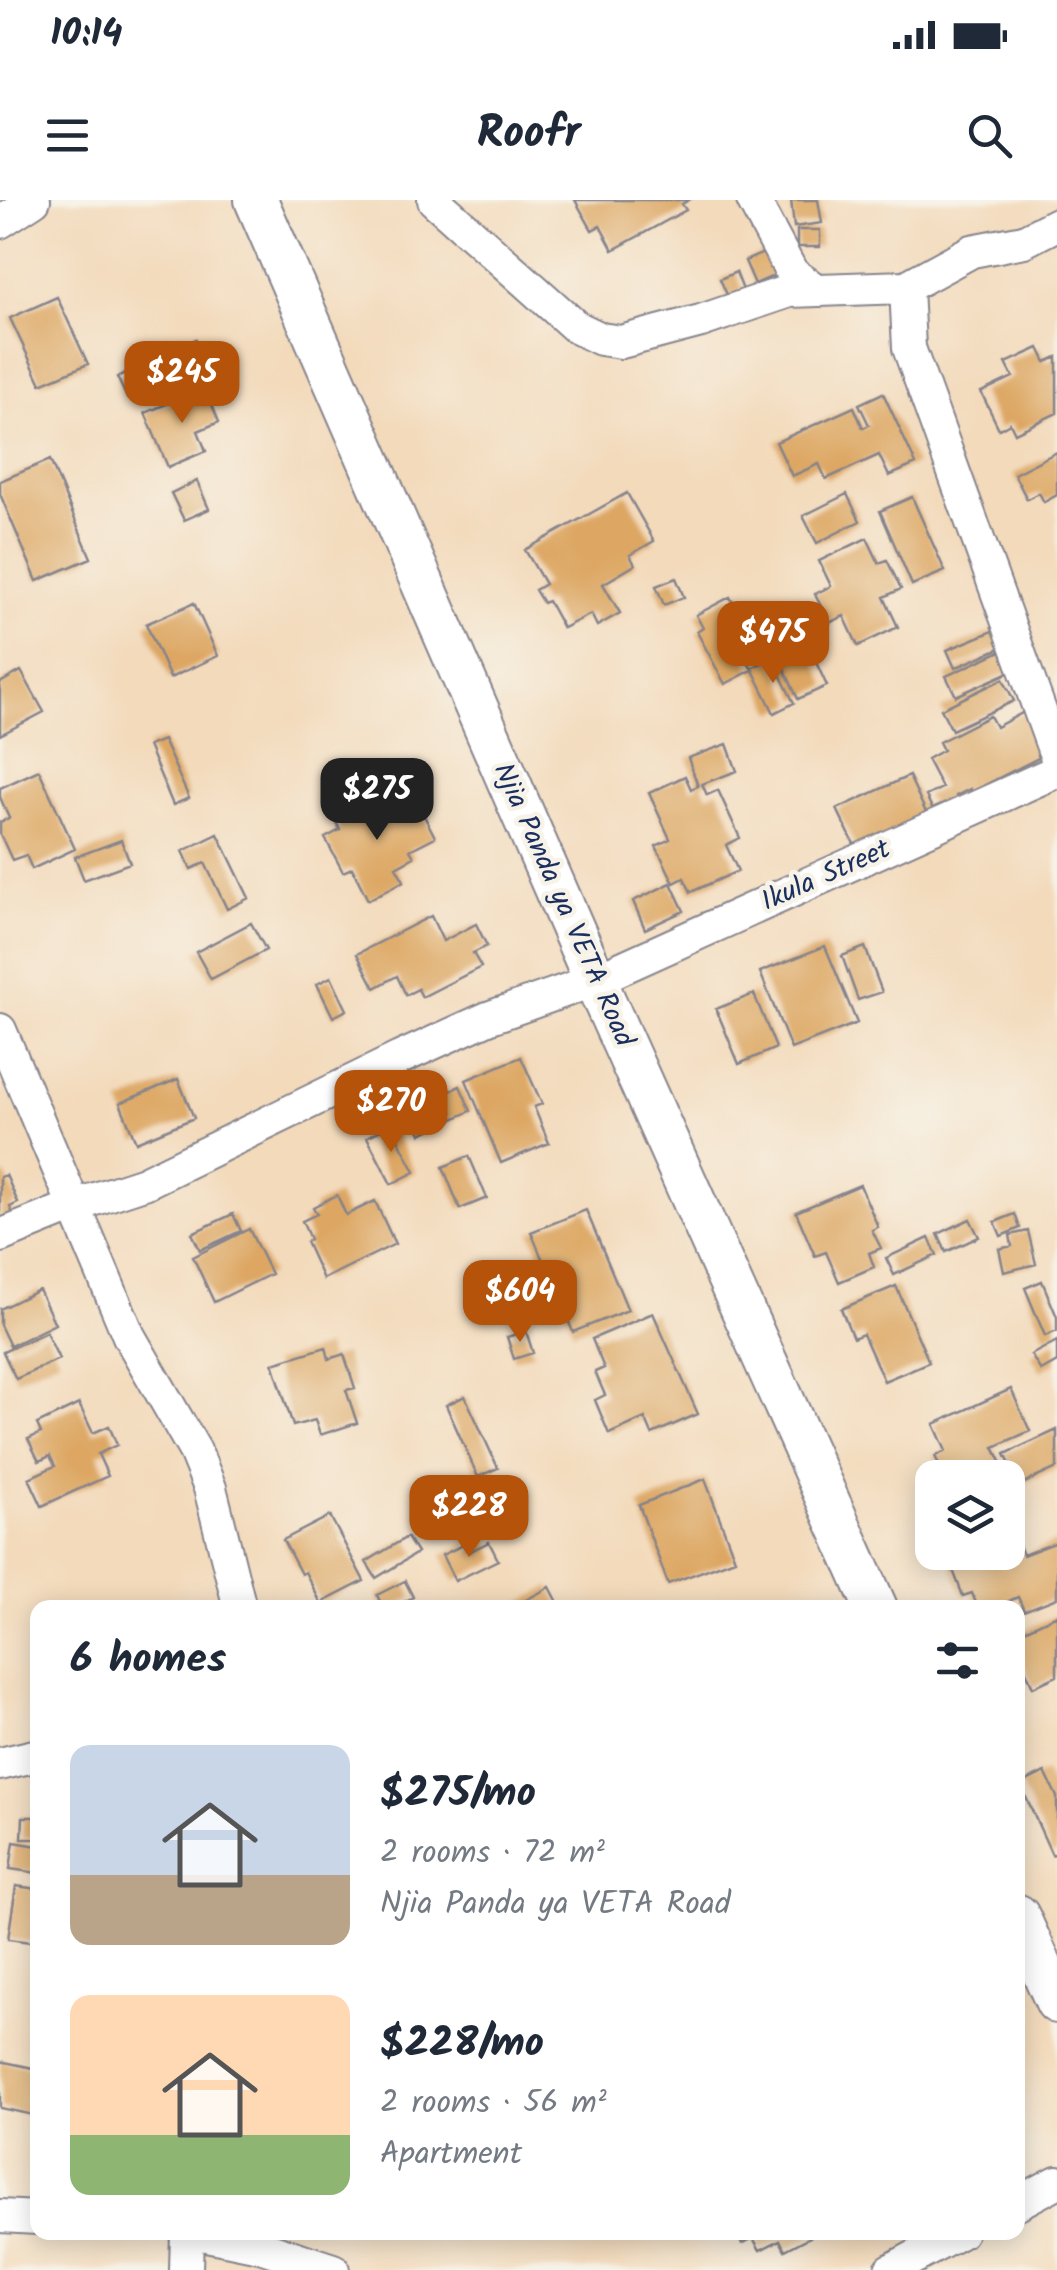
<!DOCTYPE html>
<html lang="en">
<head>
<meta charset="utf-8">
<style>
  body { margin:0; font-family:Kalam,sans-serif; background:#f2f2f3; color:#1f2937; height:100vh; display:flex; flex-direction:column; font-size:38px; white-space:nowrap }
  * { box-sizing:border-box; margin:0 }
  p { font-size:32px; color:#747a83 }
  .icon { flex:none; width:55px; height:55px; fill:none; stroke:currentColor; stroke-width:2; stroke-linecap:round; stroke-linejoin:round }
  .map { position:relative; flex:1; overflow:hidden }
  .sheet { position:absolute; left:30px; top:1400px; width:995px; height:640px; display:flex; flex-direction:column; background:#fff; border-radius:20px; box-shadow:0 5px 25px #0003 }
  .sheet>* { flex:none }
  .fabs { position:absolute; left:915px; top:1260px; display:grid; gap:20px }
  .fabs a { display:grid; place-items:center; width:110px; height:110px; border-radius:20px; background:#fff; box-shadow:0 5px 25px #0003; font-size:50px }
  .price { position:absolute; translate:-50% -85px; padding:0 22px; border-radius:20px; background:#b45309; color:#fff; font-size:32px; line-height:65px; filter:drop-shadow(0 2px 5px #0008) }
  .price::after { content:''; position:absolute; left:50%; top:60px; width:30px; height:22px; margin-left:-15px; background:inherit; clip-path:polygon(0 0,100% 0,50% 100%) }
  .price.current { background:#222; color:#fff }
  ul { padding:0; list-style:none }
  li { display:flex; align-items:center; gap:30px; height:250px; padding:0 40px }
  li span { display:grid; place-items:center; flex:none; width:280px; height:200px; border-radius:20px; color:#555 }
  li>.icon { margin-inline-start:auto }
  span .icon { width:120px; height:120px; fill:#fffc; stroke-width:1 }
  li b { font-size:42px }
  h2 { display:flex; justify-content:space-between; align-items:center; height:120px; padding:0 40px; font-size:42px }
  .status { display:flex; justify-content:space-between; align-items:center; height:70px; padding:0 50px; background:#fff; direction:ltr }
  .status svg { height:28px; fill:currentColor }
  header { display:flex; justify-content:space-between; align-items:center; height:130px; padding:0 40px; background:#fff; font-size:45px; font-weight:600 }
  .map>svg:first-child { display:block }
</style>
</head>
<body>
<div class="status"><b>10:14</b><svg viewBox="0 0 49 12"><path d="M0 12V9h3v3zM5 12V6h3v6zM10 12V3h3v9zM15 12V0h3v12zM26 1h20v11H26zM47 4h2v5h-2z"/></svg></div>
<header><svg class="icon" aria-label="menu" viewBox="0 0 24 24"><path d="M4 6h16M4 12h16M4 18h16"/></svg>Roofr<svg class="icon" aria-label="search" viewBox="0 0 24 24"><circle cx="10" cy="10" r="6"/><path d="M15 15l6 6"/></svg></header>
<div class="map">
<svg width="1057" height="2070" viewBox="0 0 1057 2070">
  <rect width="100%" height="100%" fill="#f7f3e8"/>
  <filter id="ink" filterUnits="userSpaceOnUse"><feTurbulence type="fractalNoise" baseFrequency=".01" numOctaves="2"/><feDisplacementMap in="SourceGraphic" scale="20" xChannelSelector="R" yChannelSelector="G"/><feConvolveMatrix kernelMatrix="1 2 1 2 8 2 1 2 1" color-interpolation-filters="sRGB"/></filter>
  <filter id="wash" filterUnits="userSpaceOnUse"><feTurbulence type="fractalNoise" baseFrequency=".0048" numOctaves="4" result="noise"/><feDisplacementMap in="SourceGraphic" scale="40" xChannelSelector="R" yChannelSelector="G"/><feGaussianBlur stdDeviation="2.25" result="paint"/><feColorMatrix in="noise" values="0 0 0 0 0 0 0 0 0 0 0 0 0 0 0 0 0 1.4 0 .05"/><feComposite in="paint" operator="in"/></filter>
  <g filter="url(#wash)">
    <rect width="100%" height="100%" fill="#f3dabb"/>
    <g id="blocks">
      <path fill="#dda764" d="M575,0H689L682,4L686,10L613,50L600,26L592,30Z
        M791,0H818L822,23L794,27Z
        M797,30H820V47H797Z
        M775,48L785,71L755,84L745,61Z
        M736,72L743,90L728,97L720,79Z
        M57,97L88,164L41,184L10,118Z
        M196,139L206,160L127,198L117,177Z
        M1039,148L1046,162L1057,157V213L1015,233L1010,223L999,229L981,192L1013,177L1006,163Z
        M205,188L219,222L198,231L206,251L168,267L145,213Z
        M883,193L916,264L889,276L879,255L826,279L819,264L792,276L776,242L854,207L863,228L869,225L859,204Z
        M1057,252V295L1044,302L1039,293L1027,299L1014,274Z
        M50,260L91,358L37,381L0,294V281Z
        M197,281L209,309L184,320L171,293Z
        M627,293L654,341L630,355L635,365L603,384L620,413L597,426L591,414L563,428L548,401L543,403L535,390L545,384L525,350Z
        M847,294L860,321L817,343L803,316Z
        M912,297L945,371L912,385L880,311Z
        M867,338L879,363L887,360L901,389L884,397L898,427L858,446L844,416L829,423L815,394L831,386L819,361Z
        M676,378L684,397L664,405L656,386Z
        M730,397L745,424L731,431L752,470L725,484L697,432L703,428L696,415Z
        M194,403L218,456L170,478L146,424Z
        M800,428L827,486L798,499L772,441Z
        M1000,428L1007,445L955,468L947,450Z
        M1003,450L1012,471L956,496L946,476Z
        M772,458L794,503L774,513L752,468Z
        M21,471L44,512L0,535V483Z
        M1003,479L1014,501L952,530L941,509Z
        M1026,511L1048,553L985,585L988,591L974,598L970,589L956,596L960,604L936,616L926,596L942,588L927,559L943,550L939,542L990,516L996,527Z
        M163,540L189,598L173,605L148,546Z
        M727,544L737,571L702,584L707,595L718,590L740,638L726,645L738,671L691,692L684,678L674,683L656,646L670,639L649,593L685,576L691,589L698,586L688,558Z
        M39,570L75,649L32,669L26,655L12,660L0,634V622L9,618L0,597V588Z
        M909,576L929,619L858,652L837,609Z
        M374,594L387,619L418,604L435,637L410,650L414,657L396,667L404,681L368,700L352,668L343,672L325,638L340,630L333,615Z
        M218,634L249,698L227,709L205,663L191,669L183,651Z
        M121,640L130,663L84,680L75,657Z
        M671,683L684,711L645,729L633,701Z
        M431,716L443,741L476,724L487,746L473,753L481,767L422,797L418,789L406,795L397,776L375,788L357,754Z
        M251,723L266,750L211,779L196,752Z
        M825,746L857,823L791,849L760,772Z
        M865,747L882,792L858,800L842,756Z
        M331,777L347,810L333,817L317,784Z
        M754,794L776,848L739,864L716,809Z
        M521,857L542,904L534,907L549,943L501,963L466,880Z
        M178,879L194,918L136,942L120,903Z
        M460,886L471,911L421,934L410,909Z
        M391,925L415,972L391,984L367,937Z
        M469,956L487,998L460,1009L443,967Z
        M6,975L18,1003L10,1007L16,1020L0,1026V977Z
        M860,985L878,1027L872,1030L881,1048L869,1053L874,1067L839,1082L826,1052L815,1056L796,1012Z
        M337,995L346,1015L375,1001L395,1044L323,1079L306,1042L310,1039L302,1021L317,1014L313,1007Z
        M586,1010L628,1110L573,1132L531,1032Z
        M233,1014L241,1031L200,1050L192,1033Z
        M1015,1014L1020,1028L1001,1036L995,1022Z
        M970,1019L979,1037L946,1052L938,1034Z
        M249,1029L271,1074L214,1102L193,1057Z
        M1028,1031L1036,1064L1004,1072L999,1049L1012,1046L1010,1035Z
        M929,1038L937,1055L894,1075L886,1058Z
        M1042,1081L1057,1117V1131L1045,1136L1025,1088Z
        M896,1086L929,1162L884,1181L863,1134L853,1138L841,1109Z
        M39,1090L55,1124L10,1146L0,1125V1109Z
        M653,1113L698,1214L652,1234L645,1218L609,1234L595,1200L605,1195L595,1172L604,1168L592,1139Z
        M526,1131L533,1153L514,1159L507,1137Z
        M46,1132L59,1159L16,1179L3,1152Z
        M1057,1141V1162L1041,1171L1031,1155Z
        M326,1147L329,1159L344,1154L355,1188L346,1190L357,1223L320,1235L315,1220L293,1226L273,1163Z
        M1011,1189L1030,1231L994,1247L1004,1268L982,1278H945L935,1256L946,1251L934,1224Z
        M465,1196L498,1268L478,1277L446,1205Z
        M79,1204L93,1233L109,1226L117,1245L98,1254L108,1276L42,1306L29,1278L55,1266L50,1256L39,1261L28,1239L41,1233L37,1224Z
        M1057,1230V1268L1020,1285L1005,1254Z
        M705,1279L735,1359L668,1384L639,1305Z
        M330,1316L364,1381L321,1403L305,1372L301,1374L283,1340Z
        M1014,1333L1023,1355L1057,1342V1398L1024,1411L1018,1397L993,1408H978L972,1393L963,1396L946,1352H1008V1336Z
        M407,1337L417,1353L376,1378L366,1362Z
        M489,1342L498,1360L455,1381L442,1355L465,1344L469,1352Z
        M405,1381L413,1397L393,1408H383L377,1395Z
        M550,1387L561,1408H511Z
        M1057,1415V1476L1033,1487L1018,1453V1433Z
        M1045,1572L1057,1597V1653L1052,1655L1020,1584Z
        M23,1617H38V1639H22Z
        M14,1642L38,1646V1673L10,1669Z
        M16,1686L38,1689V1743L8,1739Z
        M0,1861L38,1869V1916L0,1908Z
        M737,2032H808L810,2037L785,2050L780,2040L760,2050L753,2038L742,2044Z"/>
    </g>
  </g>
  <g filter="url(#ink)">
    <use href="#blocks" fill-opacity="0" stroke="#87848c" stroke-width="2.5"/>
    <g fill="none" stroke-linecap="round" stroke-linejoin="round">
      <g stroke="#87848c" stroke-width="36">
        <path id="minor" d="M434,0L576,127L601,139L621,142L701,121L789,91L906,87L972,51L1024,41L1057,24
          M753,0L792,73L813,88
          M0,22L34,0
          M906,87L909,148L1057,558
          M0,830L129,1136L195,1251L210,1288L240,1408
          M0,1036L74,1006L144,983L400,858L488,818L595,780L1057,571
          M0,1564L38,1555
          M1018,2003L1057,1982
          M0,2016L38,2018
          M192,2032L260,2046L333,2070
          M186,2070L187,2032
          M891,2070L961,2032"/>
      </g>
      <g stroke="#87848c" stroke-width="46">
        <path id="tertiary" d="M256,0L595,780L876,1408
          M1018,1716L1057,1802"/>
      </g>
      <use href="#minor" stroke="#fff" stroke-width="32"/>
      <use href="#tertiary" stroke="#fff" stroke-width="42"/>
    </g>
  </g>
  <g text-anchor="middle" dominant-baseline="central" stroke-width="9" stroke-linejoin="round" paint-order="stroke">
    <g font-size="28" fill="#1b2f5e" stroke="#f7f3e8">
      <text transform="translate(826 676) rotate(-24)">Ikula Street</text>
      <text transform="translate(563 705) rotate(66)">Njia Panda ya VETA Road</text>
    </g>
  </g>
</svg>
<div class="fabs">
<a><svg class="icon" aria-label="layers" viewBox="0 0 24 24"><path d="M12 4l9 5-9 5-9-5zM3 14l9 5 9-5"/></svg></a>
</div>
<b class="price" style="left:182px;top:226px">$245</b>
<b class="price" style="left:773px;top:486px">$475</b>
<b class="price current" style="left:377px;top:643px">$275</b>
<b class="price" style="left:391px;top:955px">$270</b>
<b class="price" style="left:520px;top:1145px">$604</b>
<b class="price" style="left:469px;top:1360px">$228</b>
<section class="sheet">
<h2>6 homes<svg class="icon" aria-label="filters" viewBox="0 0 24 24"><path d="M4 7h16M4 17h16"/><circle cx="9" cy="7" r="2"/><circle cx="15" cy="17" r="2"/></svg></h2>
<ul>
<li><span style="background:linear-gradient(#c9d6e8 65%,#b9a48a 0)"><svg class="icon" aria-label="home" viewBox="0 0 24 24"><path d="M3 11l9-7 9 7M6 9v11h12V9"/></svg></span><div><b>$275/mo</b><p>2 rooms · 72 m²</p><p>Njia Panda ya VETA Road</p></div></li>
<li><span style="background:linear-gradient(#ffd9b3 70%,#8fb573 0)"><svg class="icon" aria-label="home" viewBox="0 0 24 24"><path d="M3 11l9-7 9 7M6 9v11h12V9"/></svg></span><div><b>$228/mo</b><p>2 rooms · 56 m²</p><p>Apartment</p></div></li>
</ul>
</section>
</div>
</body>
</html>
